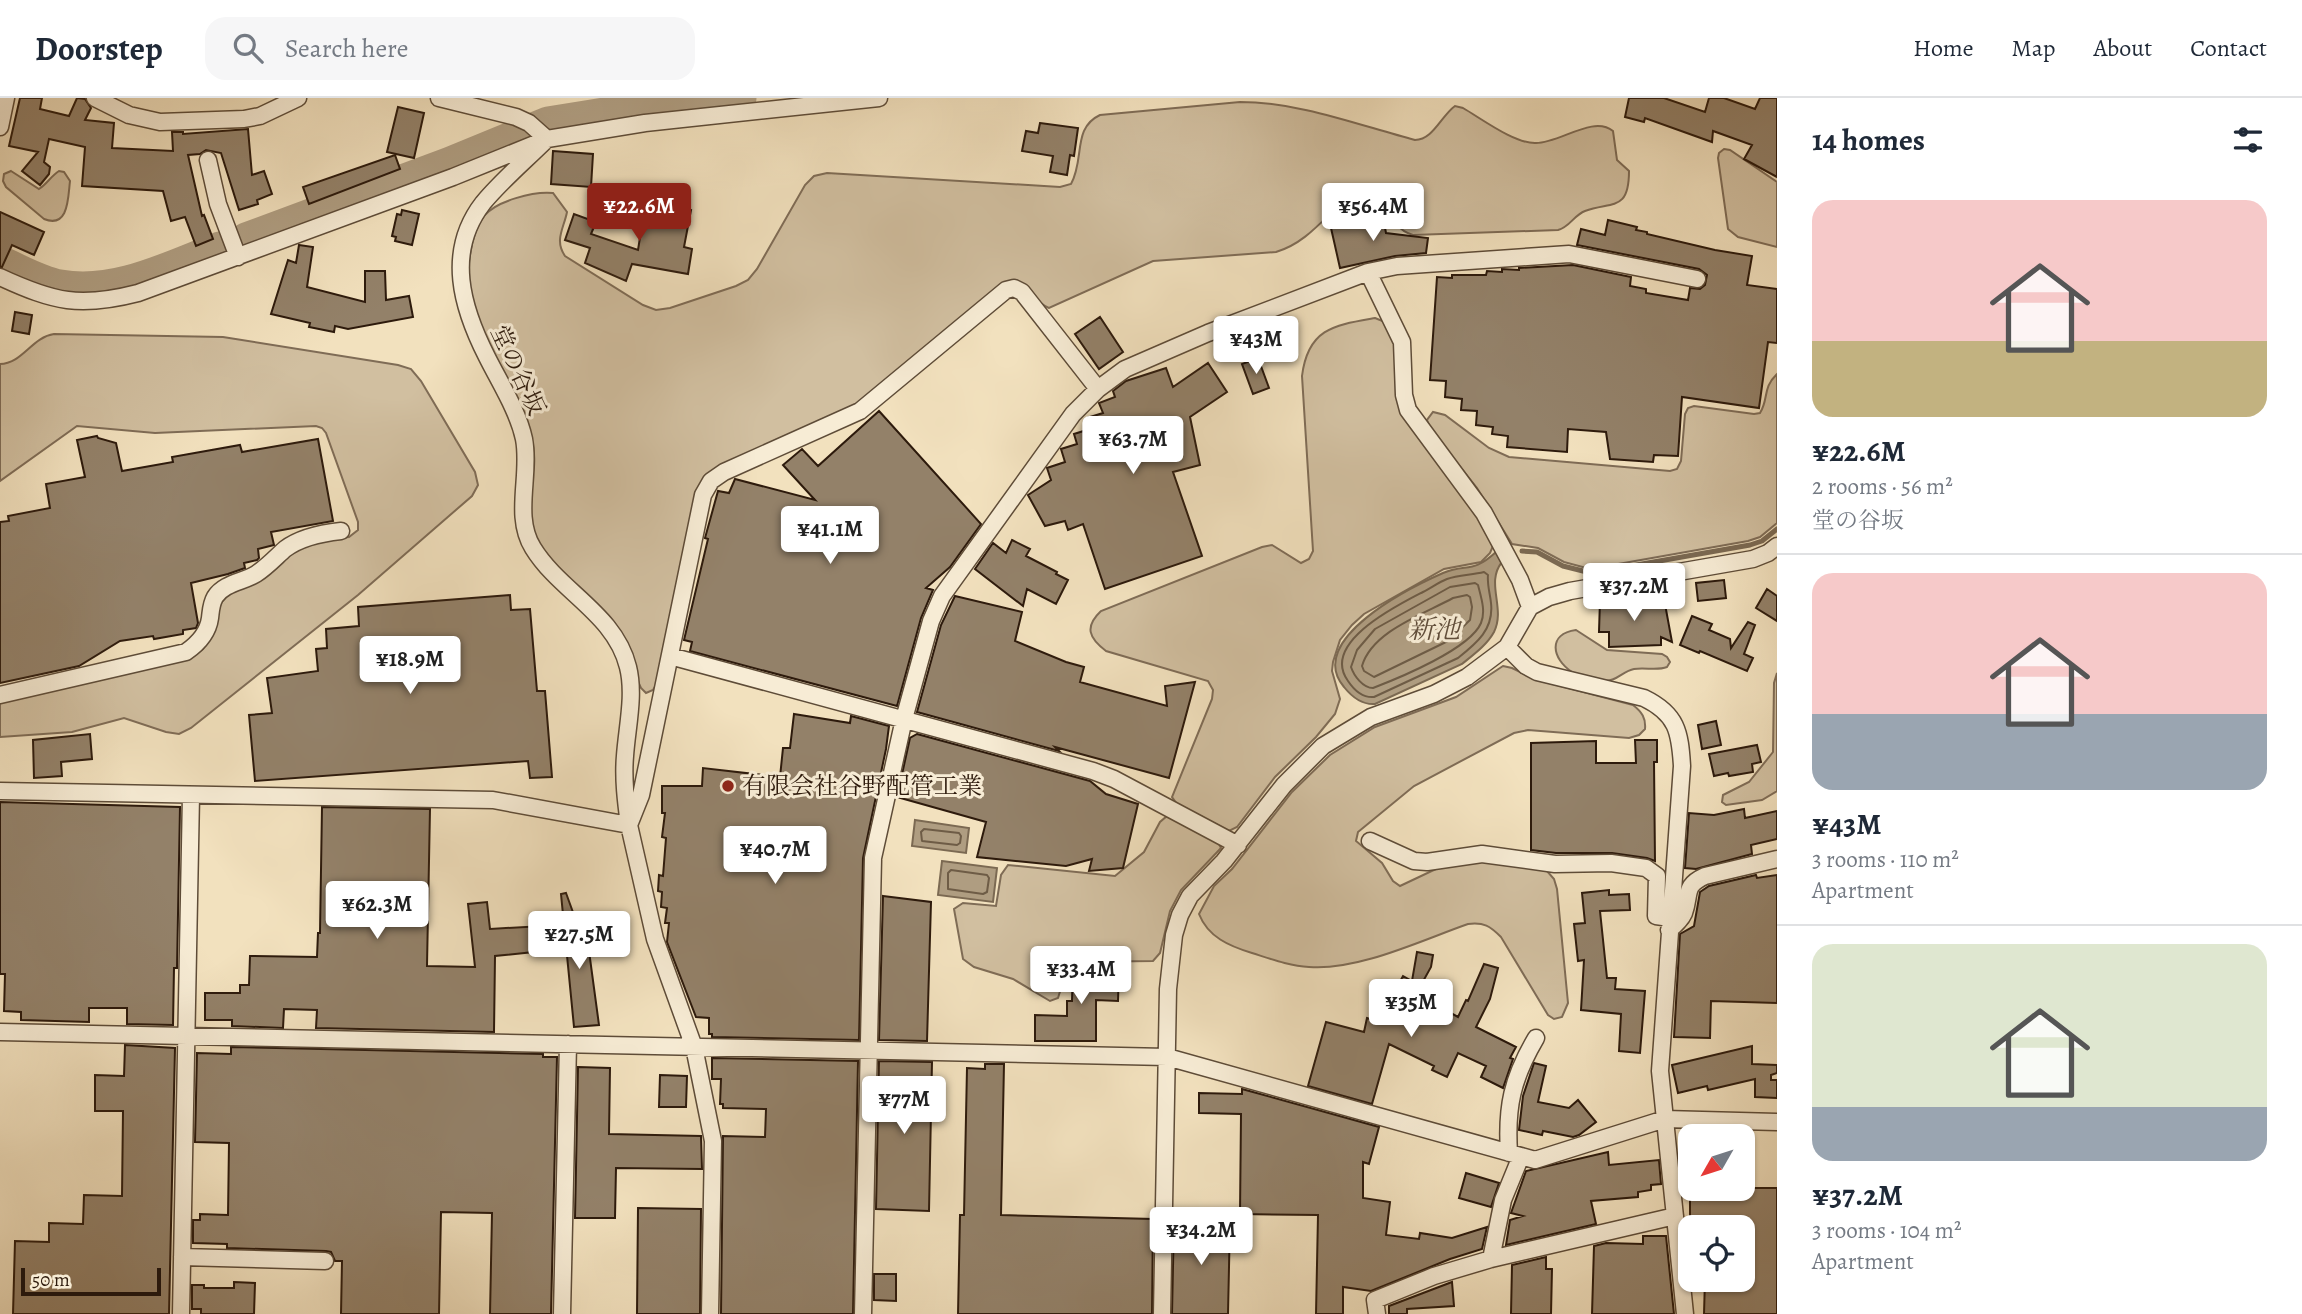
<!DOCTYPE html>
<html lang="en">
<head>
<meta charset="utf-8">
<style>
  body { margin:0; font-family:Alegreya,"Noto Serif JP",serif; background:#f6f6f7; color:#1f2937; height:100vh; display:flex; flex-direction:column; font-size:26px; white-space:nowrap }
  * { box-sizing:border-box; margin:0 }
  p { font-size:23px; color:#747a83 }
  .icon { flex:none; width:38px; height:38px; fill:none; stroke:currentColor; stroke-width:2; stroke-linecap:round; stroke-linejoin:round }
  .map { position:relative; flex:1; overflow:hidden }
  .panel { display:flex; flex-direction:column; background:#fff; width:525px }
  .panel>* { flex:none }
  .needle { width:46px; rotate:231deg }
  .fabs { position:absolute; left:1678px; top:1026px; display:grid; gap:14px }
  .fabs a { display:grid; place-items:center; width:77px; height:77px; border-radius:14px; background:#fff; box-shadow:0 2px 5px #0004; font-size:35px }
  .scale { position:absolute; left:21px; bottom:18px; width:140px; box-sizing:border-box; padding-left:7px; border:4px solid #2d1a0c; border-top:0; font-size:19px; line-height:24px; white-space:nowrap; color:#2d1a0c; -webkit-text-stroke:5px #f7ecd5; paint-order:stroke }
  .price { position:absolute; translate:-50% -60px; padding:0 16px; border-radius:7px; background:#fff; color:#222; font-size:23px; line-height:46px; filter:drop-shadow(0 2px 4px #0008) }
  .price::after { content:''; position:absolute; left:50%; top:42px; width:21px; height:16px; margin-left:-10px; background:inherit; clip-path:polygon(0 0,100% 0,50% 100%) }
  .price.selected { background:#8f2418; color:#fff }
  ul { padding:0; list-style:none }
  li { display:grid; align-content:center; gap:14px; height:371px; padding:0 35px }
  li+li { border-top:2px solid #e0e1e3 }
  li span { display:grid; place-items:center; height:217px; border-radius:21px; color:#555 }
  li>.icon { margin-inline-start:auto }
  span .icon { width:126px; height:126px; fill:#fffc; stroke-width:1 }
  li b { font-size:30px }
  h2 { display:flex; justify-content:space-between; align-items:center; height:84px; padding:0 35px; font-size:30px }
  header { display:flex; align-items:center; gap:42px; box-sizing:border-box; height:98px; padding:0 35px; background:#fff; border-bottom:2px solid #e0e1e3 }
  header strong { font-size:33px }
  nav { display:flex; gap:38px; margin-inline-start:auto; font-size:24px }
  .search { width:490px; height:63px; background:#f6f6f7; display:flex; align-items:center; gap:18px; box-sizing:border-box; padding:0 24px; border-radius:21px; color:#747a83; font-size:26px }
  main { display:flex; flex:1; min-height:0 }
  .map>svg:first-child { display:block }
</style>
</head>
<body>
<header>
<strong>Doorstep</strong>
<div class="search"><svg class="icon" aria-label="search" viewBox="0 0 24 24"><circle cx="10" cy="10" r="6"/><path d="M15 15l6 6"/></svg>Search here</div>
<nav><a>Home</a><a>Map</a><a>About</a><a>Contact</a></nav>
</header>
<main>
<div class="map">
<svg width="1777" height="1216" viewBox="0 0 1777 1216">
  <rect width="100%" height="100%" fill="#f2e1be"/>
  <filter id="stains"><feTurbulence type="fractalNoise" baseFrequency=".00286" numOctaves="4"/><feColorMatrix values="0 0 0 0 .2 0 0 0 0 .09 0 0 0 0 .02 0 0 0 .5 -.17"/></filter>
  <radialGradient id="worn" r=".72"><stop offset=".6" stop-color="#630" stop-opacity="0"/><stop offset="1" stop-color="#630" stop-opacity=".3"/></radialGradient>
  <path fill="#d1bfa0" stroke="#7f6c56" stroke-width="2" d="M1240,4C1299,4 1358,27 1415,42C1433,42 1441,18 1455,8L1463,10C1482,21 1515,46 1536,45C1560,45 1593,17 1613,33L1617,62L1629,73C1629,114 1612,103 1585,113C1574,117 1570,129 1558,132L1413,137C1383,129 1398,96 1366,86C1333,105 1314,143 1276,154L1153,163L1049,210C1038,207 1028,190 1016,182L1003,186L856,307L706,379L656,587L653,592L646,595L641,590C630,567 629,542 612,522C590,497 554,475 538,446C519,412 542,371 530,336C509,277 459,223 470,157C472,143 475,130 484,118C496,103 534,93 553,95L567,114C564,130 554,142 565,158L643,207L656,212L670,210L736,188L748,182L757,171L805,87L814,78L827,75L1060,89L1071,86C1085,61 1072,30 1100,17Z
    M1724,51L1730,52L1777,84V149L1738,139L1728,131L1718,60L1719,55Z
    M11,73L39,91C47,86 51,78 59,73L64,74L70,83C68,99 69,131 44,121L6,89L3,83L4,76Z
    M1375,220L1385,224L1395,246L1396,298L1472,409L1493,448L1490,455L1481,464L1444,471L1364,516L1352,527L1340,542L1333,564L1332,573L1340,601L1335,616L1316,639L1275,679L1237,729L1229,733L1177,706L1172,699L1212,601L1213,592L1208,583L1106,553C1089,540 1084,529 1101,513L1262,449L1272,447L1301,465L1309,461L1313,453L1302,278C1308,230 1335,227 1375,220Z
    M54,236L223,239L398,267L411,271L421,283L475,374L478,387L472,398L358,497L191,630L179,636L166,634L124,620L72,634L0,639V604L190,560L203,551L212,538L218,510L227,496L303,449L328,441L349,439L358,432V424L326,335L322,330L316,328L155,335L77,328L0,383V266C22,266 32,239 54,236Z
    M1777,276V425L1760,439L1748,443L1590,471L1564,464L1538,450L1512,446L1477,390L1431,332L1427,322L1433,314L1445,317L1489,350L1509,359L1670,373L1677,371L1681,363L1685,316L1688,310L1694,308L1754,316L1760,315C1769,301 1762,290 1777,276Z
    M1576,532L1607,552L1662,556L1667,559L1670,564L1667,569C1657,573 1645,569 1634,571C1623,573 1616,584 1604,583C1594,583 1580,579 1572,574C1552,561 1547,536 1576,532Z
    M1503,568L1512,570L1534,581L1633,607C1642,614 1646,620 1645,631L1639,637L1629,640L1528,632L1514,635L1414,688L1358,734L1356,743L1382,765L1393,783L1400,788L1438,770L1482,761L1547,773L1554,781L1557,791L1568,905L1562,919L1554,921L1548,917L1501,839C1490,828 1484,824 1468,826C1422,842 1358,873 1309,869C1290,868 1271,861 1252,855C1229,848 1208,839 1199,816L1214,788L1232,771L1292,694L1330,657L1375,629L1456,599Z
    M1777,575V693L1762,702L1726,707L1722,704L1723,697L1749,684L1773,654L1774,585Z
    M1167,718L1218,744L1221,750L1181,792L1170,813L1160,855L1153,863L1074,864L1067,871L1058,900L1050,903L1013,881L974,869L963,861L954,811L963,805L996,808L1001,777L1008,767L1115,778L1144,754L1160,724Z"/>
  <path fill="#af9d81" stroke="#7b6952" stroke-width="2" d="M1496,454L1502,464C1485,485 1506,510 1494,534C1487,547 1473,557 1462,566L1375,606C1362,607 1352,599 1344,589C1304,542 1411,489 1443,475C1467,465 1472,476 1496,454Z
    M915,722L969,730L966,755L912,748Z
    M942,763L997,770L993,804L938,797Z"/>
  <g fill="none" stroke-linecap="round" stroke-linejoin="round">
    <path stroke="#6e5c46" stroke-width="2" d="M1484,474L1488,477C1487,487 1490,495 1491,505C1494,531 1477,545 1458,560L1374,599C1363,600 1354,592 1348,583C1320,545 1398,507 1423,494C1431,490 1439,484 1447,481C1458,477 1472,477 1484,474Z
      M1475,485L1478,487C1481,499 1486,513 1481,525C1470,551 1399,580 1373,590C1363,590 1354,578 1351,569L1357,552L1375,531L1450,489Z
      M1467,497L1470,499L1472,509L1470,522L1448,543L1374,579L1364,573L1362,568C1372,533 1424,516 1453,500Z
      M924,731L959,735L961,738L960,745L957,747L922,743L921,734Z
      M951,772L987,777L989,780L987,794L983,796L948,791V775Z"/>
    <path stroke="#7b6952" stroke-width="5" d="M1522,453L1537,454L1563,468L1591,475L1750,447L1762,443L1777,431"/>
    <path stroke="#af9d81" stroke-width="33" d="M246,141L448,66L548,25L617,14L740,0
      M0,164C19,172 39,184 60,188C115,198 170,169 220,150"/>
  </g>
  <path fill="#938169" stroke="#2d1a0c" stroke-width="2" d="M20,0H42L40,11L69,18L77,0L85,1L91,10L85,22L114,25L112,50L173,53L172,34H183V36L248,31L252,77L264,73L272,96L257,102L258,106L239,112L221,55L206,52L200,56L188,57L202,118L204,117L213,141L196,148L185,119L171,123L163,93L82,88L85,49L49,41L44,64L50,69L49,76L40,87L22,73L38,54L9,48Z
    M1629,0H1664L1705,14L1709,0H1724L1755,11L1760,0H1777V79L1744,61L1752,47L1713,33L1712,44L1645,20L1644,24L1625,19Z
    M398,9L424,15L414,60L387,54Z
    M1040,25L1078,30L1074,58L1070,57L1067,77L1050,74L1053,58L1022,53L1026,33L1038,35Z
    M553,53L593,56L591,89L551,86Z
    M395,57L400,71L309,106L303,89Z
    M650,104L691,112L684,149L692,151L688,176L632,166L626,183L585,165L590,150L565,142L574,116L596,124L591,136L638,152L643,121H647Z
    M402,112L419,116L412,147L395,143L396,139L392,138L397,116L401,117Z
    M0,114L44,134L34,157L12,147L2,169H0Z
    M1383,119L1386,135L1428,140L1426,155L1395,158L1340,170L1331,130Z
    M1608,122L1637,129L1636,132L1647,134V136L1715,152L1752,158L1747,187L1777,191V245L1768,244L1759,310L1682,299L1678,358L1654,357L1653,364L1610,361L1606,334L1568,331L1567,354L1507,349L1508,338L1492,336L1493,329L1476,327L1477,313L1461,312L1462,301L1445,299L1446,283L1430,282L1437,179L1452,180V177H1486L1487,173L1502,174V171L1519,172V170L1573,167L1631,179L1630,188L1646,191V195L1688,202L1690,190L1700,191L1705,187L1707,177L1699,171L1577,147L1581,131L1605,137Z
    M299,147L313,149L307,189L365,204V173H385L386,202L409,198L413,219L348,231L335,228L334,234L309,229L310,225L271,216L288,162L296,165Z
    M15,214L32,217L29,236L12,233Z
    M1100,219L1123,254L1099,271L1075,236Z
    M1258,260L1269,290L1253,296L1242,266Z
    M1208,265L1227,294L1190,319L1200,367L1173,374L1202,458L1105,491L1083,426L1068,432L1065,423L1045,428L1028,397L1051,382L1047,370L1065,364L1061,351L1077,346L1074,336L1090,331L1087,320L1103,315L1099,305L1115,299L1113,293L1126,283L1166,270L1173,289Z
    M879,313L981,426L950,469L926,490L933,492L921,520L897,608L690,553L692,544L684,542L708,441L705,440L718,393L729,395L735,381L815,402L783,367L802,351L818,368Z
    M97,338L98,340L116,345L122,373L173,364L172,359L240,347L242,354L318,341L333,423L271,434L274,447L258,451L259,460L257,462L244,465L245,470L228,476L191,485L198,525L196,530L183,532V536L154,541L153,538L120,543L79,568L0,585V424L9,423L8,418L50,410L46,386L85,379L77,342Z
    M1012,442L1030,451L1026,458L1057,474L1056,476L1068,482L1056,506L1027,491L1023,508L975,471L993,445L1006,455Z
    M1724,482L1726,500L1698,503L1696,485Z
    M1767,491L1777,498V523L1756,510Z
    M510,497L511,512L530,511L537,593H545L552,679L530,680L528,663L255,683L249,617L272,615L267,580L318,573L316,551L327,550L326,531L359,528L358,509Z
    M955,498L1022,514L1015,543L1066,564L1084,569L1080,584L1167,608L1165,588L1195,584L1169,680L1055,649L1059,653L917,614L941,527Z
    M1650,500V503L1655,502L1665,506L1672,544L1661,539V547L1609,549V534H1599L1600,502L1632,504Z
    M1692,518L1712,526L1709,532L1730,541L1731,550L1748,524L1755,527L1744,556L1753,560L1747,573L1700,553L1699,555L1680,547Z
    M794,616L850,625L851,618L889,628L886,651L863,760L859,942L712,939V936H709V920L696,919L667,844L669,825H665L667,810L661,809L662,794L658,793L659,777L663,778L666,740L662,739L665,715H662V688H702L703,670L780,679L783,650H790Z
    M1716,623L1721,647L1702,651L1698,627Z
    M90,636L92,661L61,664L62,678L34,680L33,642Z
    M917,636L1090,683L1106,696L1138,706L1123,770L1089,773L1092,761L1066,768L977,759L986,724L897,699L910,640Z
    M1635,642H1657V664H1654L1655,763L1647,760L1612,755H1556L1531,752V645L1596,643V665H1636Z
    M1757,647L1761,664L1752,666L1753,674L1729,678L1728,675L1714,678L1709,656Z
    M0,704L180,709L177,870H174L173,927L127,926V910H89V924L21,922V914L4,913L5,876H0Z
    M322,709L430,711L427,868L475,869L468,806L487,804L490,831L543,828V853L495,858L494,934L316,930L317,912L284,911L283,930L232,928V922H205V895H240V887H249L250,858L317,859L318,835H320Z
    M1744,711L1745,720L1777,713V741L1751,747L1752,756L1696,771L1685,770L1689,715L1714,717Z
    M1756,777L1757,780L1777,777V905L1711,903L1710,940L1674,939L1680,836L1694,828L1700,794L1709,788Z
    M1609,792V797L1629,796L1630,812L1600,813L1607,880H1616L1615,891L1645,893L1640,955L1619,953L1621,916L1581,912L1584,862L1578,863L1574,826L1585,825L1582,795Z
    M566,795L587,853H589L599,927L574,929L561,796Z
    M883,798L931,804L927,943L879,942Z
    M1417,854L1433,857L1431,869L1416,896L1458,919L1466,902L1468,903L1484,866L1498,870L1490,901L1476,929L1516,949L1510,960L1513,961L1503,990L1481,979L1486,968L1458,955L1447,979L1432,972L1434,968L1389,946L1372,1006L1308,988L1326,924L1364,934L1367,920L1378,923L1403,878L1412,883Z
    M1073,868L1119,869L1118,903L1096,902V943H1035V917L1067,918V903H1072Z
    M125,947L175,950L169,1216H13L15,1143L49,1144V1125L83,1126L84,1097L122,1098L123,1013H95V977L124,978Z
    M1752,948V966L1777,967V975L1771,977V982H1777V1000L1755,999V981L1708,992L1707,988L1678,995L1672,967Z
    M231,949L543,956V959H557L551,1216H490L492,1115L441,1114L439,1216H341L342,1163H335L331,1154L326,1153L227,1150V1146L193,1145V1122H200V1116L228,1117L229,1045L195,1044L197,955L231,956Z
    M712,960L858,963L853,1216H721L723,1038L765,1039L766,1011L723,1010V1006H720L721,981H712Z
    M879,963L932,964L929,1113L876,1111Z
    M1534,965L1546,968L1538,1004L1569,1010L1578,1002L1596,1024L1579,1037L1573,1039L1543,1033L1542,1037L1519,1032L1523,998Z
    M985,966H1004L1001,1117L1153,1121L1152,1216H958L960,1117H964L967,970L985,971Z
    M578,969L610,970L609,1036L701,1038L702,1071L616,1070L615,1120H575Z
    M660,977L687,978L686,1009H659Z
    M1242,991L1379,1029L1369,1066L1363,1064V1100L1390,1104L1386,1137L1419,1141L1420,1135L1452,1140L1487,1129L1482,1151L1450,1161L1371,1193L1343,1189V1216H1316L1318,1117L1240,1116L1241,1016L1199,1015V995L1242,996Z
    M1608,1054L1609,1067L1659,1062L1661,1086L1651,1087V1092L1638,1094V1099L1591,1103L1596,1126L1506,1147L1510,1122L1523,1118L1511,1115L1526,1073Z
    M1466,1075L1499,1085L1491,1109L1459,1100Z
    M1690,1090H1777V1216H1704L1705,1181H1743V1129H1690Z
    M638,1110L701,1111L700,1216H637Z
    M1174,1121L1230,1123L1228,1216H1172Z
    M1643,1138H1666L1674,1216H1592L1594,1148L1606,1145L1643,1146Z
    M1546,1159V1171H1552L1551,1216H1511L1512,1167Z
    M874,1176H896V1203L874,1202Z
    M234,1184L255,1185L254,1216H201V1211H192V1187H204V1190H234Z
    M1452,1184L1454,1208L1407,1211V1216H1389V1208Z"/>
  <g fill="none" stroke-linecap="round" stroke-linejoin="round">
    <g stroke="#5e4c38" stroke-width="19">
      <path id="street" d="M95,0L129,17L160,24L244,21L260,18L298,0
        M439,0L516,19L529,25L547,41
        M0,29L6,0
        M208,62L218,106L238,159
        M1368,174L1402,244L1404,297L1408,312L1484,415L1520,482L1530,509
        M0,179C54,204 80,210 138,195L453,79L547,41L645,25L879,0
        M1507,549L1526,568L1537,574L1644,600C1677,616 1680,634 1682,668L1660,973L1685,1216
        M670,558L1093,673L1114,681L1238,747
        M0,597L186,554C199,545 208,535 210,520C211,512 211,506 215,499C224,485 243,484 256,476C267,469 276,459 285,451C301,439 322,435 341,433
        M0,693L493,702L629,727C626,704 623,681 625,658C627,629 635,597 628,569C615,516 560,494 533,450C513,418 531,377 524,341C518,313 500,285 487,259C462,210 445,154 483,105C502,82 526,62 547,41
        M1370,743L1414,763L1427,764L1482,756L1555,766L1611,765L1646,770L1657,778L1656,818L1670,820
        M1669,832C1675,827 1681,822 1684,815C1691,796 1683,788 1705,778L1777,761
        M0,934L1167,959L1535,1062L1665,1021L1777,1024
        M1509,1055C1506,1009 1512,981 1536,940
        M182,1159L325,1163
        M1491,1161L1503,1102L1521,1058
        M181,1216L191,697
        M562,1216L568,946
        M710,1216L713,1043L694,949L655,841L629,727L641,697L703,397L711,383L724,374L860,313L1006,192L1014,190L1022,194L1098,291
        M863,1216L873,760L904,621L931,523L942,498L1073,316L1098,291L1125,271L1208,235L1368,174L1397,168L1569,156L1697,181
        M1162,1216L1168,891L1174,837L1180,817L1190,798L1224,763L1284,687L1323,648L1371,619L1434,596L1467,579L1507,549L1530,509L1549,499L1570,493L1753,461L1768,455L1777,448
        M1377,1216L1375,1202L1434,1178L1491,1161L1675,1118"/>
    </g>
    <use href="#street" stroke="#f7ecd5" stroke-width="16"/>
  </g>
  <circle fill="#8f2418" stroke="#f7ecd5" stroke-width="2.5" cx="728" cy="688" r="7"/>
  <g text-anchor="middle" dominant-baseline="central" stroke-width="6" stroke-linejoin="round" paint-order="stroke">
    <g font-size="24" fill="#2d1a0c" stroke="#f7ecd5">
      <text transform="translate(518 272) rotate(65)">堂の谷坂</text>
    </g>
    <g font-size="24" fill="#2d1a0c" stroke="#f7ecd5" text-anchor="start">
      <text x="742" y="688">有限会社谷野配管工業</text>
    </g>
    <g font-size="26" font-style="italic" fill="#614e3b" stroke="#f7ecd5">
      <text x="1434" y="531">新池</text>
    </g>
  </g>
  <rect width="100%" height="100%" filter="url(#stains)"/>
  <rect width="100%" height="100%" fill="url(#worn)"/>
</svg>
<div class="fabs">
<a><svg class="needle" viewBox="-14 -14 28 28"><path d="M0-13l5 13h-10z" fill="#e53935"/><path d="M0 13l5-13h-10z" fill="#747a83"/></svg></a>
<a><svg class="icon" aria-label="locate" viewBox="0 0 24 24"><circle cx="12" cy="12" r="6"/><path d="M12 2v4M12 18v4M2 12h4M18 12h4"/></svg></a>
</div>
<div class="scale">50 m</div>
<b class="price selected" style="left:639px;top:145px">¥22.6M</b>
<b class="price" style="left:1373px;top:145px">¥56.4M</b>
<b class="price" style="left:1256px;top:278px">¥43M</b>
<b class="price" style="left:1133px;top:378px">¥63.7M</b>
<b class="price" style="left:830px;top:468px">¥41.1M</b>
<b class="price" style="left:1634px;top:525px">¥37.2M</b>
<b class="price" style="left:410px;top:598px">¥18.9M</b>
<b class="price" style="left:775px;top:788px">¥40.7M</b>
<b class="price" style="left:377px;top:843px">¥62.3M</b>
<b class="price" style="left:579px;top:873px">¥27.5M</b>
<b class="price" style="left:1081px;top:908px">¥33.4M</b>
<b class="price" style="left:1411px;top:941px">¥35M</b>
<b class="price" style="left:904px;top:1038px">¥77M</b>
<b class="price" style="left:1201px;top:1169px">¥34.2M</b>
</div>
<section class="panel">
<h2>14 homes<svg class="icon" aria-label="filters" viewBox="0 0 24 24"><path d="M4 7h16M4 17h16"/><circle cx="9" cy="7" r="2"/><circle cx="15" cy="17" r="2"/></svg></h2>
<ul>
<li><span style="background:linear-gradient(#f6c9c9 65%,#c2b280 0)"><svg class="icon" aria-label="home" viewBox="0 0 24 24"><path d="M3 11l9-7 9 7M6 9v11h12V9"/></svg></span><div><b>¥22.6M</b><p>2 rooms · 56 m²</p><p>堂の谷坂</p></div></li>
<li><span style="background:linear-gradient(#f6c9c9 65%,#9aa5b1 0)"><svg class="icon" aria-label="home" viewBox="0 0 24 24"><path d="M3 11l9-7 9 7M6 9v11h12V9"/></svg></span><div><b>¥43M</b><p>3 rooms · 110 m²</p><p>Apartment</p></div></li>
<li><span style="background:linear-gradient(#dfe7d0 75%,#9aa5b1 0)"><svg class="icon" aria-label="home" viewBox="0 0 24 24"><path d="M3 11l9-7 9 7M6 9v11h12V9"/></svg></span><div><b>¥37.2M</b><p>3 rooms · 104 m²</p><p>Apartment</p></div></li>
</ul>
</section>
</main>
</body>
</html>
